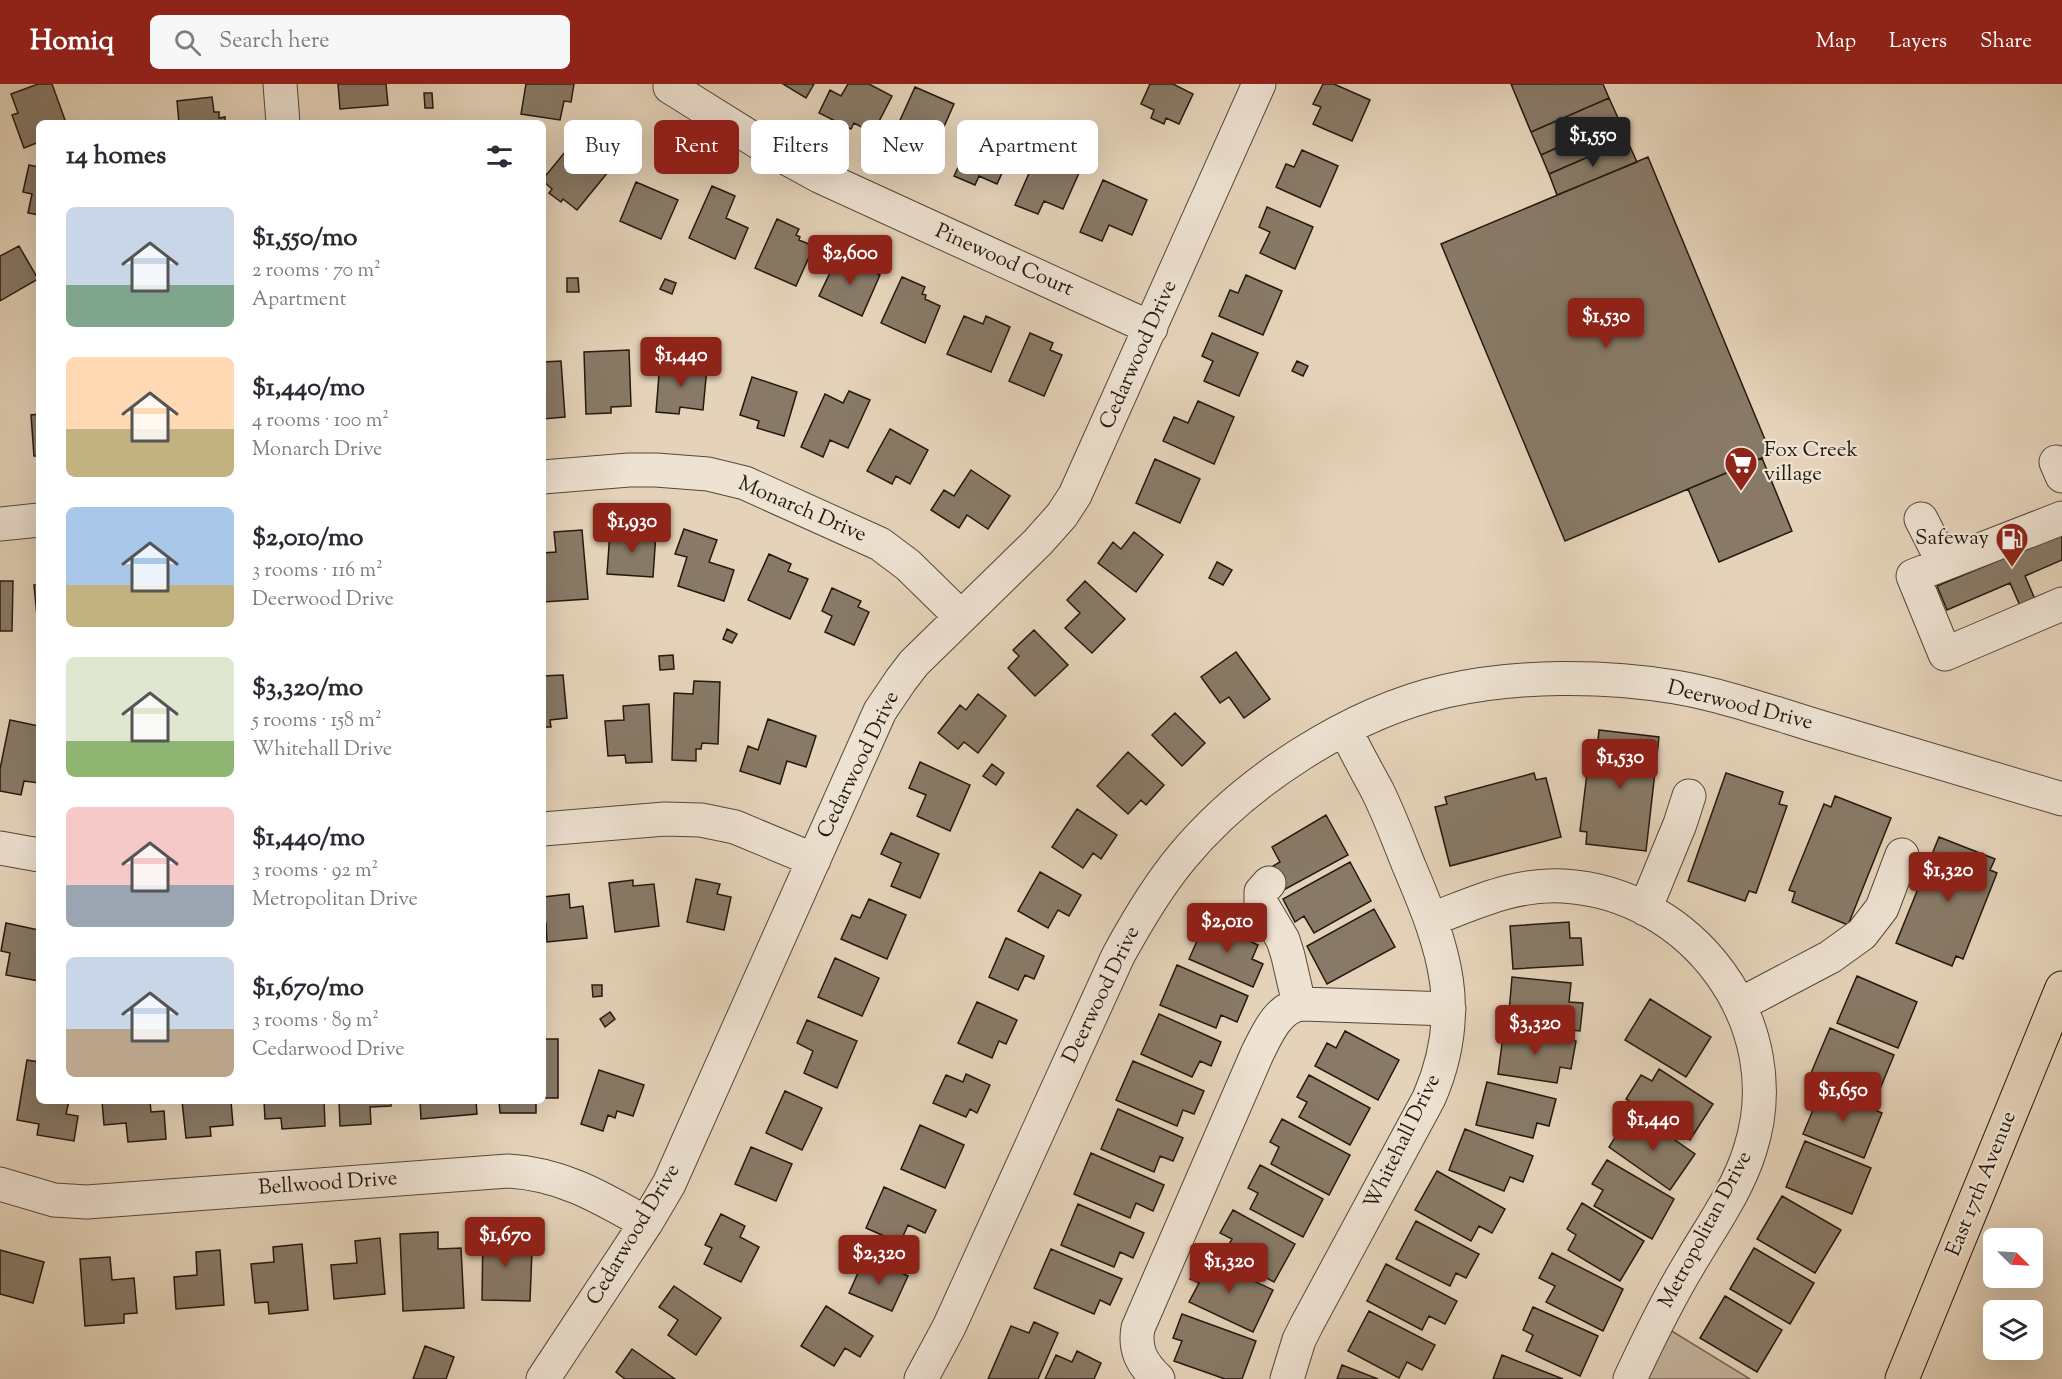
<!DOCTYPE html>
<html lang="en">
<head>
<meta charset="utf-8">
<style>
  body { margin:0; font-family:"Sorts Mill Goudy",serif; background:#f7f7f7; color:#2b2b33; height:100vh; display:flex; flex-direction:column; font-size:22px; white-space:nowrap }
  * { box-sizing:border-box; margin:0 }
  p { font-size:20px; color:#7c7c81 }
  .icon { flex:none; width:33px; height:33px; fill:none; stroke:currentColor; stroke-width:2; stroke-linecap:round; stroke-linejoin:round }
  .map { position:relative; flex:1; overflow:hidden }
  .panel { position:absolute; left:36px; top:36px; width:510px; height:984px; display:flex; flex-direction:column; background:#fff; border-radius:9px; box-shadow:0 6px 24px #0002 }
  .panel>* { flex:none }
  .hud { position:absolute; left:564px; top:36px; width:570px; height:54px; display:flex; gap:12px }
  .needle { width:39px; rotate:114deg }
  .tools { position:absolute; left:1983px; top:1144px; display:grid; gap:12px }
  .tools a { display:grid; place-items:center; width:60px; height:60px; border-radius:9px; background:#fff; box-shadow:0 6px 24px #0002; font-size:30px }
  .price { position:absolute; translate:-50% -51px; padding:0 14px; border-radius:6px; background:#8f2418; color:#fff; font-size:20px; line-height:39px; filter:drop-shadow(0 2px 3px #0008) }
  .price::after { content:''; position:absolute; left:50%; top:36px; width:18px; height:14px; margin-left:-9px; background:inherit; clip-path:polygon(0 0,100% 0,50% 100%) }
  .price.current { background:#222; color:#fff }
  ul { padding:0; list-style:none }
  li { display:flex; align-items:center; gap:18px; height:150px; padding:0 30px }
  li span { display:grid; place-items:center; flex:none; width:168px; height:120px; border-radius:9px; color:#555 }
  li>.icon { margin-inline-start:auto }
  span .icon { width:72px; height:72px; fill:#fffc; stroke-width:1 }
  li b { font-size:26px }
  h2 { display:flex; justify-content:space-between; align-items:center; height:72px; padding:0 30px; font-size:26px }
  .pill { padding:0 21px; border-radius:9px; background:#fff; box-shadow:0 6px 24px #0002; font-size:21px; line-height:54px }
  .pill.current { background:#8f2418; color:#fff }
  header { display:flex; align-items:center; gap:36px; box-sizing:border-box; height:84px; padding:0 30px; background:#8f2418; color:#fff }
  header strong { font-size:28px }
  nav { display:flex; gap:33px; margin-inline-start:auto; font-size:21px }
  .search { width:420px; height:54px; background:#f7f7f7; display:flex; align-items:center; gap:15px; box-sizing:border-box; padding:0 21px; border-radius:9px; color:#7c7c81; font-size:22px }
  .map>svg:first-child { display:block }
</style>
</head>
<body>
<header>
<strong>Homiq</strong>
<div class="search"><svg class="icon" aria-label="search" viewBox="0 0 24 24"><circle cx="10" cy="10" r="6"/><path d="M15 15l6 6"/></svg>Search here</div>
<nav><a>Map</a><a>Layers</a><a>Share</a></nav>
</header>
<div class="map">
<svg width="2062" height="1295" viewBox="0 0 2062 1295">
  <rect width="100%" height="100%" fill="#e5d3b9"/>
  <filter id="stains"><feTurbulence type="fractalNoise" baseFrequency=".00333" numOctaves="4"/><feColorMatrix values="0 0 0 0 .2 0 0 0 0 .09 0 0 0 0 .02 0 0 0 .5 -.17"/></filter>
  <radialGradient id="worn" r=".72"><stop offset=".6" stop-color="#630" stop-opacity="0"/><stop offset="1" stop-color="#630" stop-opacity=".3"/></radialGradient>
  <path fill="#c4b39c" stroke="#746656" stroke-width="1.5" d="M1657,1238L1750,1295H1630Z"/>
  <path fill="#887a67" stroke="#24190f" stroke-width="1.5" d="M38,0H52L65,36L57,39H39V58L24,64L12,31L18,29L11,10Z
    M338,0H386L388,21L340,25Z
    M526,0H574L571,18L564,17L560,36L521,30Z
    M783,0H814L806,14Z
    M848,0H869L892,12L873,49L854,39L851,45L819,29L830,6L841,12Z
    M1150,0H1173L1193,10L1179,40L1166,34L1164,40L1151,34L1154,26L1141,20Z
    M1323,0H1334L1370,16L1352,57L1313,40L1321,23L1313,20Z
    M1511,0H1603L1609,14L1531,48Z
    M915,3L954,20L935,63L919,56L911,75L887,65Z
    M424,9H432L433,24H425Z
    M212,13L214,28H219V34L225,33V39H179L177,17Z
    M1609,14L1619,36L1541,71L1531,48Z
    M1619,36L1627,56L1549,90L1541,71Z
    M975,46L1014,63L997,100L979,92L975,101L954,92Z
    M1045,53L1087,71L1063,125L1044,117L1038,130L1015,121Z
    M1627,56L1637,78L1557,111L1549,90Z
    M1302,66L1338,82L1320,123L1276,103L1286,80L1294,83Z
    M565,68L582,82L589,72L608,88L577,126L563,115L561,118L549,109L552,105L543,97V95Z
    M1648,73L1771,370L1565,457L1441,160Z
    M29,81L39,83V131L28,129L32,110L23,108Z
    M1103,96L1147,116L1132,151L1109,141L1102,157L1080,148Z
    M636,98L678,116L661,155L620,137Z
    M712,102L735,112L726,134L748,144L735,175L689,154Z
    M1267,123L1313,143L1295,185L1260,169L1270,148L1259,143Z
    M777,135L799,145L796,151L800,153L799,156L814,162L796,202L755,184Z
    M19,162L38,195L0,217V172Z
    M838,172L880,191L862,232L819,212Z
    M1246,191L1282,207L1263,251L1219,232L1230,206L1238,209Z
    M902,193L925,203L922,210L926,211L925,215L940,222L925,259L881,239Z
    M567,194H578L579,208H567Z
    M665,195L676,199L672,210L660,205Z
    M964,232L983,240L986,232L1010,243L991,288L947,270Z
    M1030,249L1053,259L1050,266L1062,271L1044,312L1009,297Z
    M1212,249L1258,269L1239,312L1204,297L1213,277L1202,272Z
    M629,266L631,322L611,323V329L586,330L584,268Z
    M561,277L565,333L543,335V278Z
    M1297,277L1308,282L1303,292L1292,287Z
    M660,278L707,283L703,326L680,323L679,330L656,328Z
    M752,293L797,308L784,352L757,344L759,337L740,331Z
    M849,307L870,316L848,364L830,356L823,373L801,363L825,310L843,319Z
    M1198,317L1234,333L1214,380L1163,357L1174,333L1188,339Z
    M39,330V372H34L31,331Z
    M890,345L928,366L910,400L896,392L892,400L867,387Z
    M1762,374L1792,447L1719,478L1688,405Z
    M1155,375L1200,395L1180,439L1136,419Z
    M971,386L1010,412L988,445L967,431L959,444L931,426L944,406L954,412Z
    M684,445L717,456L709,478L734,486L724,517L678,502L687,473L675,470Z
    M582,446L588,515L543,518V469L556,468L554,448Z
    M610,447L656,449L653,493L607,490Z
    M1134,448L1163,471L1136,508L1098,479L1113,458L1121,465Z
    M2062,450V476L2025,492L2040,527L2025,533L2010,499L1947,526L1937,502Z
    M769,470L791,480L788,487L808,495L790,535L748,516Z
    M1217,478L1232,486L1223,501L1209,494Z
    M0,497H13L12,547H0Z
    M1085,497L1125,535L1092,569L1065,544L1080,529L1067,516Z
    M34,501H39V542H38Z
    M832,504L861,517L858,523L869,528L854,561L825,548L832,532L822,527Z
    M727,545L737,550L732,559L723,555Z
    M1034,546L1068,581L1035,612L1008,584L1019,572L1013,566Z
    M1236,568L1270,615L1244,634L1229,613L1220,619L1201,593Z
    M673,571L674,585L660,586L659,572Z
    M563,591L567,634L550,636L551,643H543V592Z
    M694,597L720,598L718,660L702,659L701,665H696V677L672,676L674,609L693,610Z
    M978,610L1006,632L978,669L964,658L958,665L938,649L960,621L966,626Z
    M649,620L652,678L626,679L625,671L608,672L605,637L624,636L623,622Z
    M1175,629L1205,659L1182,682L1152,651Z
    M768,635L816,652L806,683L787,677L780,700L740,687L748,662L758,666Z
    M10,636L39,642V699L24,697L21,711L0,707V685Z
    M1599,646L1659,653L1646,767L1586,760L1587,748L1580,747L1591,656H1598Z
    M1128,668L1164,701L1146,721L1141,716L1128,730L1097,702Z
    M920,678L970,701L950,747L917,732L926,711L909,704Z
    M992,680L1004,689L996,701L983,692Z
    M1534,689L1536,696L1546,694L1561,753L1450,782L1435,723L1447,720L1445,713Z
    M1726,689L1783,708L1779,720L1787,722L1756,809L1749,807L1745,817L1688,797Z
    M1835,712L1891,734L1848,841L1792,818L1795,808L1789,806L1824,720L1831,723Z
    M1077,725L1117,751L1101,775L1093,769L1083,784L1052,763Z
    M1326,731L1348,771L1280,808L1268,785L1280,778L1272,763Z
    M891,749L939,770L920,814L891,802L901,779L881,770Z
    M1939,753L1995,775L1990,786L1997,789L1963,875L1956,872L1952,882L1896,859Z
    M1350,778L1371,817L1314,849L1304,832L1295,838L1283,815Z
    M1040,788L1081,811L1069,832L1058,826L1048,844L1018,827Z
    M696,795L720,800L717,810L731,813L724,846L687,838Z
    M633,796V802L654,800L659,842L615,848L609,799Z
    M569,810L570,824L583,822L587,854L547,858L546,839H543V813Z
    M869,815L906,831L887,875L841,855L852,831L860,834Z
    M1374,825L1395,863L1327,900L1307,862Z
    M1206,837L1258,861L1252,875L1263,880L1253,903L1189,875Z
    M1569,838L1570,854H1581L1583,881L1513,885L1510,842Z
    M6,839L39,846V897L6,891L10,869L1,867Z
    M1006,854L1044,872L1034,895L1025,891L1018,906L989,893Z
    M835,874L879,894L862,932L818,913Z
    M1177,881L1248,912L1237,938L1221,931L1216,944L1160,921Z
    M1857,892L1917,918L1898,964L1837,939Z
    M1512,893L1571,899L1569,918L1583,919L1580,947L1508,940Z
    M592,901H602V912L593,913Z
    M1650,915L1711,953L1686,993L1625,956Z
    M977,918L1017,936L1006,960L999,957L992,974L958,959Z
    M610,928L615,935L605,943L600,935Z
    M1159,930L1221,958L1211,982L1200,977L1192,993L1141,970Z
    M807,936L857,957L837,1004L804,989L813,967L797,959Z
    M1830,944L1894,971L1875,1017L1811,989Z
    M1504,945L1576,957L1571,985L1560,983L1557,999L1498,990Z
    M1345,947L1399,976L1378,1016L1315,982L1327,959L1336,964Z
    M543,955H558V1014H543Z
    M27,976L39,978V1017H69L66,1030L78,1032L74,1057L37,1051L39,1040L17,1036Z
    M1133,977L1204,1007L1194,1030L1183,1026L1177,1042L1116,1016Z
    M1659,985L1713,1020L1690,1056L1626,1015L1641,991L1652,997Z
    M599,986L644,1001L633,1032L617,1027L615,1034L608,1031L603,1047L581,1040Z
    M966,990L990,1001L977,1029L970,1025L966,1033L933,1019L946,991L963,998Z
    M1309,991L1370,1024L1350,1061L1299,1033L1307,1018L1297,1013Z
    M1487,998L1556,1015L1549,1042L1537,1039L1533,1054L1476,1041Z
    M1822,1004L1882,1029L1864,1074L1803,1050Z
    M785,1007L822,1024L802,1066L766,1049Z
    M102,1017H150L151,1028L164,1027L166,1055L128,1058L126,1039L104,1041Z
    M182,1017H231L233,1041L210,1043L211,1052L186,1054Z
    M264,1017H324L325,1042L282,1045L281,1034L265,1035Z
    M339,1017H391V1022L370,1023L371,1040L340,1042Z
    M420,1017H476L477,1030L421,1035Z
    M499,1017H536V1029H500Z
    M1118,1025L1183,1054L1173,1077L1160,1072L1154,1088L1101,1065Z
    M1639,1031L1695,1070L1670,1106L1609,1063L1623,1041L1629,1045Z
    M1282,1035L1350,1071L1329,1111L1271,1080L1279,1063L1270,1058Z
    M920,1041L964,1061L945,1104L901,1085Z
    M1465,1045L1533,1072L1523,1098L1510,1093L1504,1107L1449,1086Z
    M1805,1057L1871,1084L1852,1130L1786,1103Z
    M751,1063L792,1080L776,1117L735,1100Z
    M1091,1069L1164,1101L1153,1127L1136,1119L1130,1134L1074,1110Z
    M1607,1076L1674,1115L1652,1155L1594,1122L1603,1106L1592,1100Z
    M1260,1081L1323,1115L1303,1153L1250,1125L1258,1109L1248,1104Z
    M1437,1087L1505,1125L1492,1149L1479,1142L1471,1157L1415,1126Z
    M884,1103L936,1126L925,1149L908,1141L900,1159L866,1144Z
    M1782,1112L1841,1146L1815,1189L1757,1155Z
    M1582,1119L1644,1157L1620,1197L1568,1166L1576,1151L1567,1145Z
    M1078,1120L1144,1149L1133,1174L1120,1168L1114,1183L1061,1161Z
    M1233,1126L1295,1160L1274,1198L1223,1171L1232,1155L1220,1149Z
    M721,1130L745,1142L740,1153L759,1163L741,1198L704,1180L712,1164L705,1161Z
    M1416,1137L1479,1170L1466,1194L1456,1189L1450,1202L1396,1175Z
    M483,1145H508L507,1159H522V1166H532L530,1217L482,1216Z
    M438,1148V1165L461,1164L464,1224L403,1227L400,1150Z
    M380,1154L385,1210L334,1215L331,1181L357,1179L355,1157Z
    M302,1160L308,1226L269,1230L268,1218L255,1219L251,1180L274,1178L273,1163Z
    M1754,1164L1814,1199L1790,1240L1730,1205Z
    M1051,1165L1122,1195L1110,1221L1100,1216L1094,1230L1034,1204Z
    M0,1166L44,1178L33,1219L0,1210Z
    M220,1166L224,1221L176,1225L174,1193L197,1191L196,1168Z
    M1552,1169L1623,1205L1603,1247L1546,1218L1555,1202L1539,1194Z
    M1201,1172L1273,1206L1253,1248L1189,1218L1199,1199L1190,1195Z
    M110,1173L112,1196L134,1194L137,1229L124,1230V1239L85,1242L80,1175Z
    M862,1180L880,1188L883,1181L908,1192L892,1227L849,1209Z
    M1386,1180L1457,1217L1445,1240L1429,1232L1422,1246L1367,1217Z
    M674,1202L721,1234L696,1271L668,1251L678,1236L659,1223Z
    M1725,1212L1782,1246L1757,1288L1700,1254Z
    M826,1222L873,1252L860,1273L845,1264L834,1282L801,1262Z
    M1533,1223L1598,1252L1580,1292L1526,1267L1533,1251L1523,1246Z
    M1369,1227L1435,1261L1422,1286L1407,1278L1399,1294L1348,1267Z
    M1182,1230L1256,1257L1242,1295H1225L1174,1277L1182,1257L1173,1254Z
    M1034,1238L1058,1249L1038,1295H988L1011,1242L1029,1249Z
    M425,1262L454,1273L446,1295H413Z
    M632,1265L675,1295H625L616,1288Z
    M1077,1267L1101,1279L1094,1295H1045L1056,1271L1072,1278Z
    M1502,1271L1563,1295H1493Z
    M1342,1281L1378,1295H1337Z"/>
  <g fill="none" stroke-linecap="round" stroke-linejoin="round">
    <g stroke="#54483a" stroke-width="35">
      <path id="minor" d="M280,0L283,39
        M670,3L766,63L819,92L1151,244
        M2056,378L2062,392
        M543,393L629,386H656L708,390L745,399L880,460L908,481L961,533
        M2062,434L1913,492L1945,570L2062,520
        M1921,435L1944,480
        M0,440L39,436
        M543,745L665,735L701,736L735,743L814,776
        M0,764L39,771
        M1269,799L1261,808V819L1283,856L1288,872L1299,920
        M1645,825L1680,740L1689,712
        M1432,835C1475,819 1516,799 1563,802C1692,809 1791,940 1750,1066C1738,1105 1713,1140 1693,1174C1669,1213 1649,1254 1630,1295
        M1739,921L1830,873L1862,850L1882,824L1902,771
        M0,1100L54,1116L87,1118L508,1087C562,1090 600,1113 646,1139
        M543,1295L646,1139L669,1100L880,627L901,596L914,579L1038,458L1062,431L1075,411L1259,0
        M921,1295L949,1243L1118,872C1137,837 1157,803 1182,773C1245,697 1350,629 1446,607C1518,591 1603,591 1675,603C1723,611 1774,629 1820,643C1901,667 1981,691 2062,715
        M1158,1295C1142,1280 1134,1266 1138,1244L1257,970C1267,950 1278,923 1302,920L1449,925
        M1287,1295L1299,1256L1307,1240L1429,1014C1467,927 1444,864 1409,782C1399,757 1389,730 1377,706C1366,686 1355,666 1345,645"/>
    </g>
    <g stroke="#24190f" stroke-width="35">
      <path id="major" d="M1902,1295L2062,904"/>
    </g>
    <use href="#minor" stroke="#eee2d2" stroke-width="33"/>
    <use href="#major" stroke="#e5d3b9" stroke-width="33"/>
  </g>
  <defs>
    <g id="supermarket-pin" transform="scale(1.725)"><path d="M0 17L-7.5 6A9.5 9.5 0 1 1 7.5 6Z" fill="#8f2418" stroke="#eee2d2"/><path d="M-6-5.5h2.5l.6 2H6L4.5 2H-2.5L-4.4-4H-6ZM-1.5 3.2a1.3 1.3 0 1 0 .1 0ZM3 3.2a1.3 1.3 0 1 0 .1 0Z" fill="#fff"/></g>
    <g id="fuel-pin" transform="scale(1.725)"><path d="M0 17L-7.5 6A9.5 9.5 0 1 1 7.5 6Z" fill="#8f2418" stroke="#eee2d2"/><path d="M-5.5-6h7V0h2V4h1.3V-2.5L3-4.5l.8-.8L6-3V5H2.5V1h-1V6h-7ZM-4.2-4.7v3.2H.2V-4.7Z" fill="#fff"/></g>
  </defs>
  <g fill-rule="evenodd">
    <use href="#supermarket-pin" x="1741" y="379"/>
    <use href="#fuel-pin" x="2012" y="455"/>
  </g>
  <g text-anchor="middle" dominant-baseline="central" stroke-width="4.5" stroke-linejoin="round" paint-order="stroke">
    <g font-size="21" fill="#24190f" stroke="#eee2d2">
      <text transform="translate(1004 177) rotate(24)">Pinewood Court</text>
      <text transform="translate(1139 271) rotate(-66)">Cedarwood Drive</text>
      <text transform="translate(802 426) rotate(23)">Monarch Drive</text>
      <text transform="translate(1740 622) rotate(14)">Deerwood Drive</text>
      <text transform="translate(859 681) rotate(-64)">Cedarwood Drive</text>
      <text transform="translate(1102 911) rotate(-64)">Deerwood Drive</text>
      <text transform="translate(1403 1058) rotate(-64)">Whitehall Drive</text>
      <text transform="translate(328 1100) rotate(-4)">Bellwood Drive</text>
      <text transform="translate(1982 1100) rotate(-68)">East 17th Avenue</text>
      <text transform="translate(1706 1146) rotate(-62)">Metropolitan Drive</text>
      <text transform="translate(634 1151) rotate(-59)">Cedarwood Drive</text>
    </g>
    <g font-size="21" fill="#24190f" stroke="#eee2d2" text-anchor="start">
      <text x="1764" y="367">Fox Creek<tspan x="1764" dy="24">village</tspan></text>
      <text x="1989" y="455" text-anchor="end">Safeway</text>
    </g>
  </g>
  <rect width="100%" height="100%" filter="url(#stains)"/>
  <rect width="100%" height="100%" fill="url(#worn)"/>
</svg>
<div class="tools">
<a><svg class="needle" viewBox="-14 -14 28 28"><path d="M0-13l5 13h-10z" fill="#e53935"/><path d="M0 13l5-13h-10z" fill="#7c7c81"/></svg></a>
<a><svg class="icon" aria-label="layers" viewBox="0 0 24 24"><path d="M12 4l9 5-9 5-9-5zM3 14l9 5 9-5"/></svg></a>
</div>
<b class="price current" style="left:1593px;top:84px">$1,550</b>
<b class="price" style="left:850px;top:202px">$2,600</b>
<b class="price" style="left:1606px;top:265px">$1,530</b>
<b class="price" style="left:681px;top:304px">$1,440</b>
<b class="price" style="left:632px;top:470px">$1,930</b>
<b class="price" style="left:1620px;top:706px">$1,530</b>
<b class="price" style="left:1948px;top:819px">$1,320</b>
<b class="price" style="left:1227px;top:870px">$2,010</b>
<b class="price" style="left:1535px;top:972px">$3,320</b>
<b class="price" style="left:1843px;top:1039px">$1,650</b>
<b class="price" style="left:1653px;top:1068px">$1,440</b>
<b class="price" style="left:505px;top:1184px">$1,670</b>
<b class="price" style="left:879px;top:1202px">$2,320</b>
<b class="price" style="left:1229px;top:1210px">$1,320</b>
<div class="hud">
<a class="pill">Buy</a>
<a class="pill current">Rent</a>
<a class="pill">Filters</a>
<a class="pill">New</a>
<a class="pill">Apartment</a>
</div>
<section class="panel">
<h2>14 homes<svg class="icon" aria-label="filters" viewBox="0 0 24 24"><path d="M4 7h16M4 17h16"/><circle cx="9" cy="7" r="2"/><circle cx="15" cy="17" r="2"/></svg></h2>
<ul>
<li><span style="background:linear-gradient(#c9d6e8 65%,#7fa58c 0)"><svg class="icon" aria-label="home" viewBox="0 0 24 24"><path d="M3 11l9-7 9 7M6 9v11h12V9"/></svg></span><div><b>$1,550/mo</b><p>2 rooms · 70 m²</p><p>Apartment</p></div></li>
<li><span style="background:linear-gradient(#ffd9b3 60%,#c2b280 0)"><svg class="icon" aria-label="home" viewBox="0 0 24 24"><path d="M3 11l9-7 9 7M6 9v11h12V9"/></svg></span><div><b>$1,440/mo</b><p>4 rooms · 100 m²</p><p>Monarch Drive</p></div></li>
<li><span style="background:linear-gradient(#a9c7e8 65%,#c2b280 0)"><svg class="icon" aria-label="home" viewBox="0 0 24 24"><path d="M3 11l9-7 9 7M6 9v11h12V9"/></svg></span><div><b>$2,010/mo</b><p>3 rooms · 116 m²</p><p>Deerwood Drive</p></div></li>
<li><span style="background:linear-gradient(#dfe7d0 70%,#8fb573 0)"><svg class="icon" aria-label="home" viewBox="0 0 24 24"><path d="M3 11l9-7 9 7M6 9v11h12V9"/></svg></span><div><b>$3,320/mo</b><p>5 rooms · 158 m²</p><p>Whitehall Drive</p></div></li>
<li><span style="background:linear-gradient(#f6c9c9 65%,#9aa5b1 0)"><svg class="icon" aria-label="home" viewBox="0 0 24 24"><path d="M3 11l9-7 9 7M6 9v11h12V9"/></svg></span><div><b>$1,440/mo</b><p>3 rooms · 92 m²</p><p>Metropolitan Drive</p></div></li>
<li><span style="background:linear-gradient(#c9d6e8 60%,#b9a48a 0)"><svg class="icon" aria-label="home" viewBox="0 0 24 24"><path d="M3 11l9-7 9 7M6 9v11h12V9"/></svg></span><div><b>$1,670/mo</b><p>3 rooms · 89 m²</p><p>Cedarwood Drive</p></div></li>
</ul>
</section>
</div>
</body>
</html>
